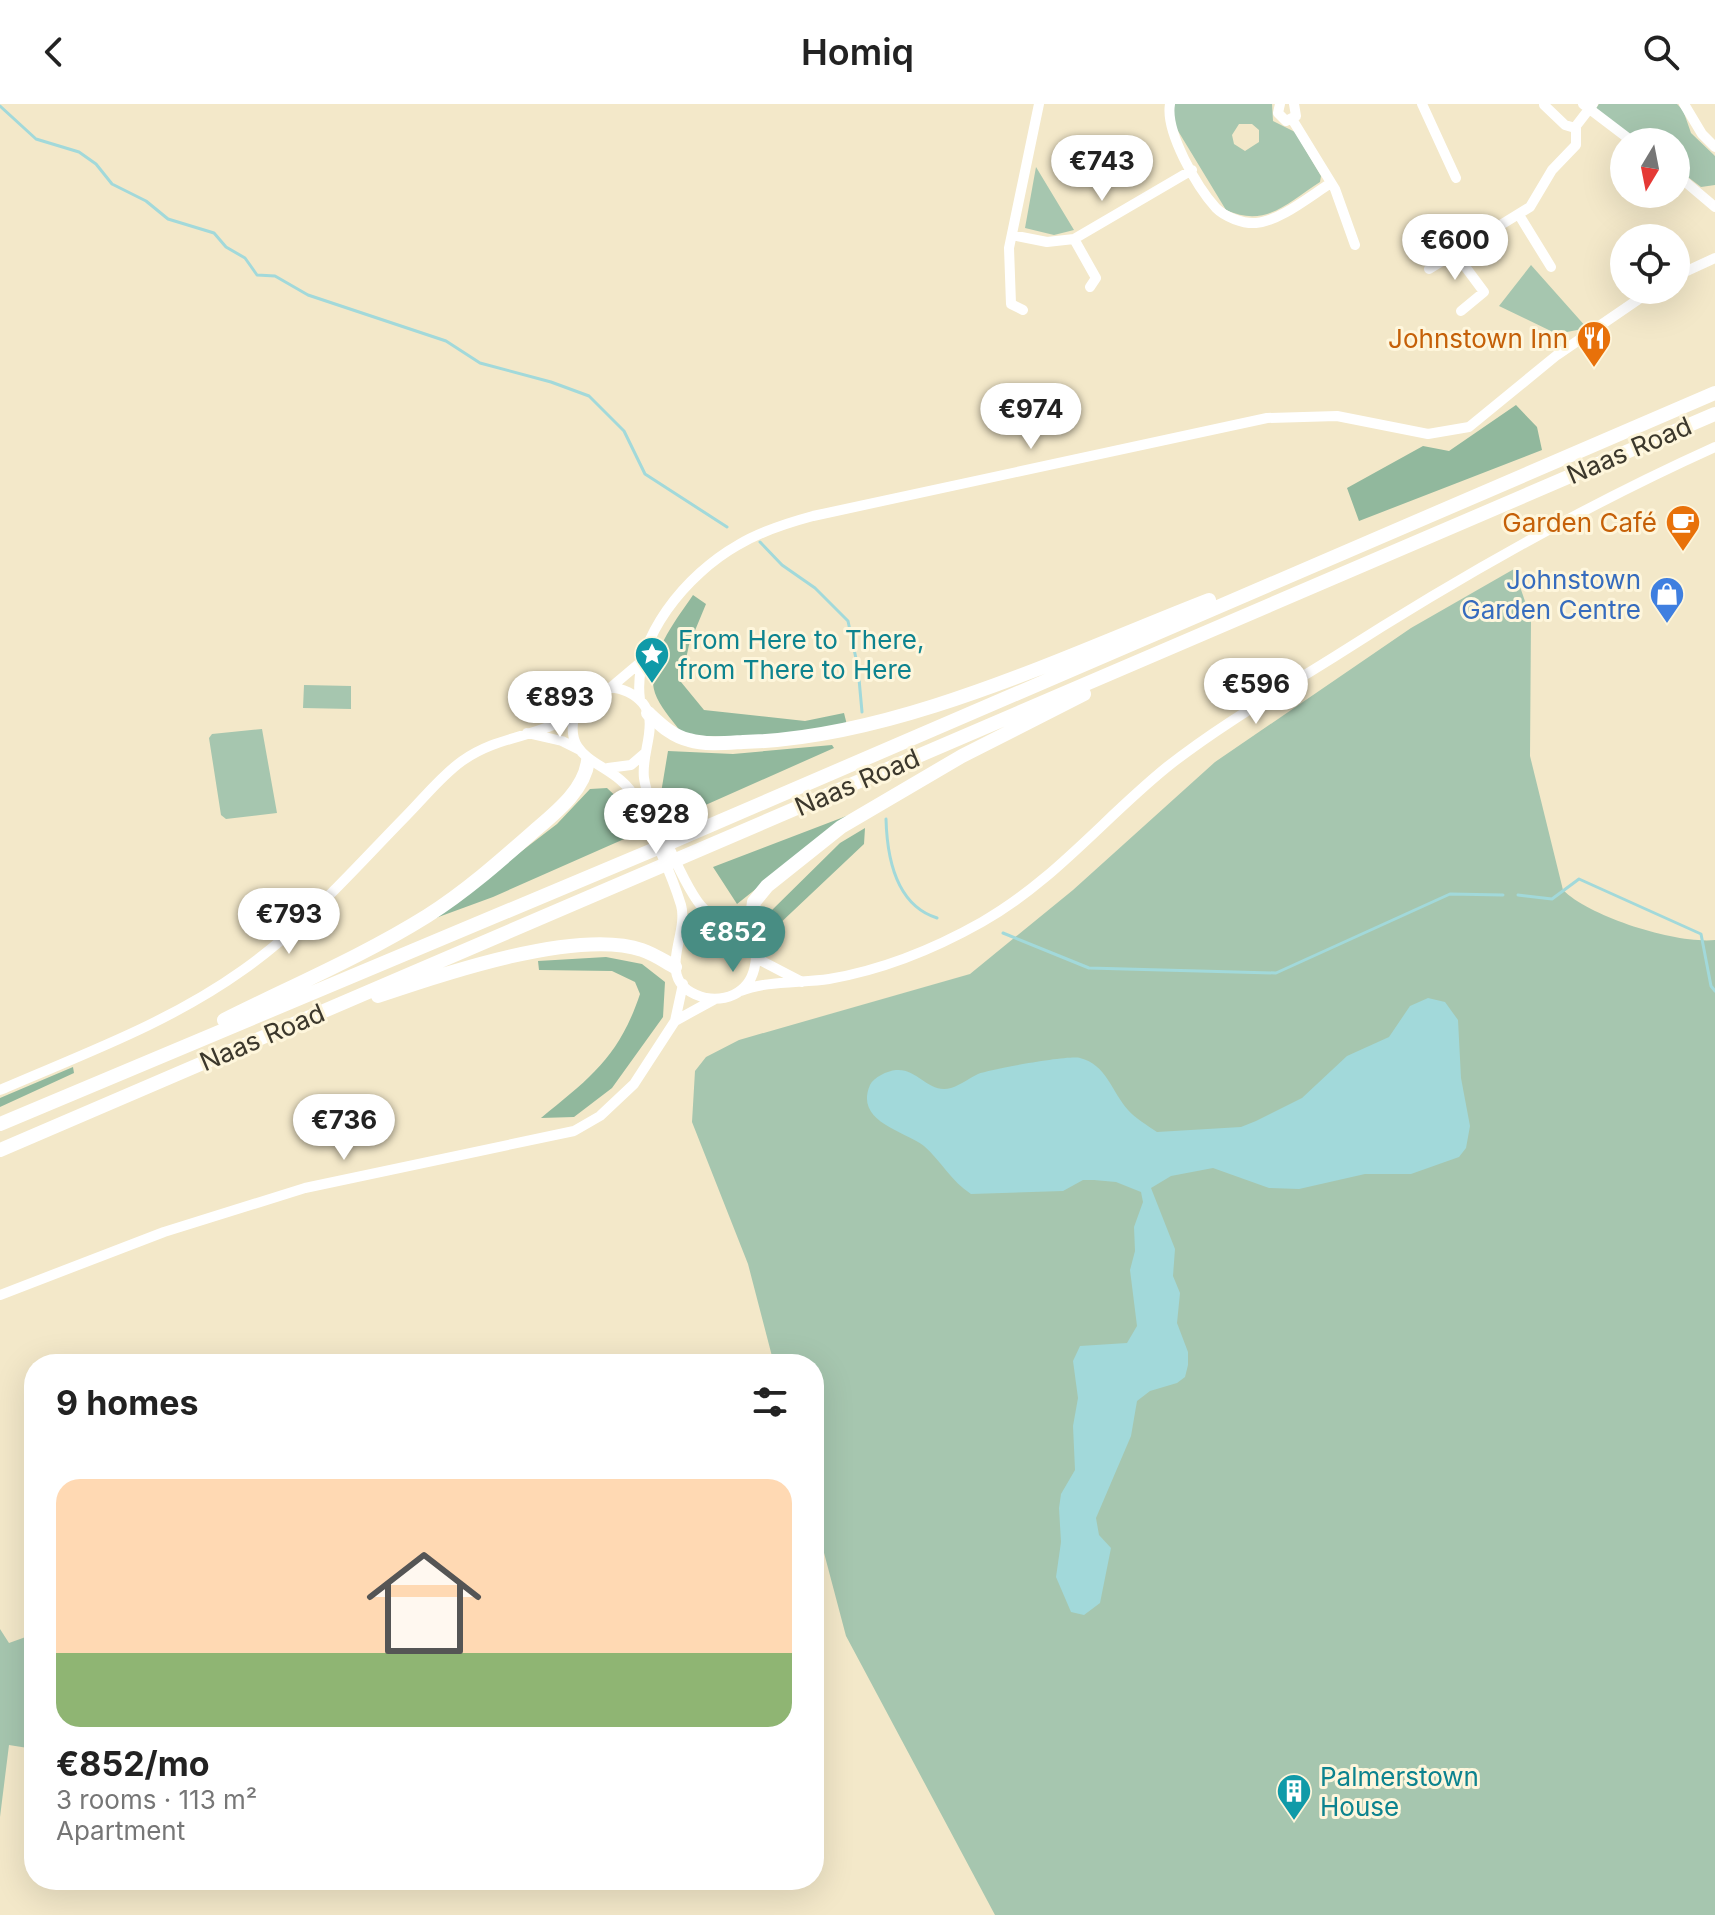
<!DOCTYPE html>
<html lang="en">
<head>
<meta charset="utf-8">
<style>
  body { margin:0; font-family:Inter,sans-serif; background:#f6f6f6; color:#222; height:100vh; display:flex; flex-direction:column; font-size:30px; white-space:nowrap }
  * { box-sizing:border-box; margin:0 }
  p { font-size:26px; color:#767676 }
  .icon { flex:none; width:44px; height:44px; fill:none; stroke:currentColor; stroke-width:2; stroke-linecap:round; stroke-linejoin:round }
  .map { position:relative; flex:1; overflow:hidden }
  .sheet { position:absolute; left:24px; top:1250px; width:800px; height:536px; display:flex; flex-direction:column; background:#fff; border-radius:32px; box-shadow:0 8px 32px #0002 }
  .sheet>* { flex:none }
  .needle { width:52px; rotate:190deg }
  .tools { position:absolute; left:1610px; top:24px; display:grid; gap:16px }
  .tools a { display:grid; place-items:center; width:80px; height:80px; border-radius:50%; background:#fff; box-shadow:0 8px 32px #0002; font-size:40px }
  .price { position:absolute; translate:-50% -68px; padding:0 18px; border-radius:28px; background:#fff; color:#222; font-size:26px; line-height:52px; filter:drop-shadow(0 2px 4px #0008) }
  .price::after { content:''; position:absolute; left:50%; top:48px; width:24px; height:18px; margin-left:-12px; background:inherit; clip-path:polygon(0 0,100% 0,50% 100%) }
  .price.active { background:#488d83; color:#fff }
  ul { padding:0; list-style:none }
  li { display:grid; align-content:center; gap:16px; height:424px; padding:0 32px }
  li span { display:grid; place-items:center; height:248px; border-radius:24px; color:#555 }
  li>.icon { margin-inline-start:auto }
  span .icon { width:144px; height:144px; fill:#fffc; stroke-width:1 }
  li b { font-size:34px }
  h2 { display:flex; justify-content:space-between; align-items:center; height:96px; padding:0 32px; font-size:34px }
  header { display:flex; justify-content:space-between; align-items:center; height:104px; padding:0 32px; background:#fff; font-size:36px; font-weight:600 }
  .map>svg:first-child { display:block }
</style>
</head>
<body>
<header><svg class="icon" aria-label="back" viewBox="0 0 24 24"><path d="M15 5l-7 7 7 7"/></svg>Homiq<svg class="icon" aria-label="search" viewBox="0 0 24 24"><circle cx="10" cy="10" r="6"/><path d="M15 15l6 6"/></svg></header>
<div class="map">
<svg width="1715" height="1811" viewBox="0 0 1715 1811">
  <rect width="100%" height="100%" fill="#f3e8c9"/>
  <path fill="#a6c6af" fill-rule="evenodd" d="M1174,0H1272L1273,17L1295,28L1321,72L1320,78C1287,99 1266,124 1226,106L1172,17ZM1239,20H1252L1259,26V38L1245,47L1234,40L1232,31Z
    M1599,0H1677L1683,6L1691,29L1715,52V81L1701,83L1676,64V38H1640L1600,9L1596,4Z
    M1036,63L1074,126L1054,131L1025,124Z
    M1531,161L1587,224L1557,230L1499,202Z
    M1514,465L1531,515L1530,652L1563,786C1590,813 1676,840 1715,836V1811H995L846,1532L814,1411V1260H774L748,1160L692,1018L695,967L706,953L739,936L970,870L1073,786L1215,658L1411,524Z
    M304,581L351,582V605L303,604Z
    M262,625L277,709L226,715L221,711L209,634L212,630Z
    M0,1525L9,1539L34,1530V1645L9,1641L0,1713Z"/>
  <path fill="#91b89d" d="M1516,301L1537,323L1542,346L1359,417L1347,384L1423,342L1449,347Z
    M693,491L706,500L689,541L681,578L704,606L805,617L844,609L847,621L751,634L683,631C675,619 663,607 657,594C641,560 674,519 693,491Z
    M832,641L834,644L674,715L661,689L668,647L733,650Z
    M607,684L625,701L640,728L493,793L433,815L557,720L590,685Z
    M849,711L737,800L713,763Z
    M865,724L864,740L775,824L769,809L840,739Z
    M606,853L642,860L665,878L663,913L612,984L574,1013L541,1014C590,974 619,953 640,890L635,878L612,867L539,866L538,857Z
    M73,963L74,969L0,1003V994Z"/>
  <path fill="#a2d9da" d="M1428,894L1445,898L1458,916L1461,974L1470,1022L1466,1044L1459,1053L1411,1070H1365L1299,1085L1269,1084L1213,1064L1171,1072L1151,1084L1175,1145L1173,1172L1180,1189L1177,1219L1188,1248V1261L1185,1273L1177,1279L1150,1287L1137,1297L1131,1332L1096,1414L1099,1431L1111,1444L1100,1499L1084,1511L1071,1508L1056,1473L1061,1438L1059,1404L1061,1390L1075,1366L1073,1322L1078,1294L1073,1257L1080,1242L1127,1239L1137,1222L1130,1166L1135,1147L1134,1123L1143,1098L1141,1088L1116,1078L1094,1076H1083L1063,1087L971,1090C951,1077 941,1057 924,1042C905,1027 854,1018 870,981C874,973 887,967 896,966C918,964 928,990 951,984C961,981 969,974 978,970C992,965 1068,951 1080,954C1106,960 1112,988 1128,1006C1136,1015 1147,1021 1157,1028L1241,1023L1256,1017L1302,994L1347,952L1389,933L1410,902Z"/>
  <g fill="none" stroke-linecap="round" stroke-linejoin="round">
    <path stroke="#a2d9da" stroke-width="3" d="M0,2L36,35L79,48L96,60L112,80L146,97L168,115L214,129L226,143L245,154L257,171L275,172L308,191L446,237L480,259L551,278L589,292L624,327L645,370L727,423
      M760,438L782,461L815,484L848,517L858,564L862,608
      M886,715C887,753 896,801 937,814
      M1518,791L1552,795L1579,775L1701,830L1711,882L1715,887
      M1003,829L1089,864L1276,869L1450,790L1503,791"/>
    <path stroke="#fff" stroke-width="10" d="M1170,0C1165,28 1197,83 1216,104C1225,113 1243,120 1256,119C1280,117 1310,92 1331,79
      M1280,0L1278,9L1286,17L1296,12L1294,0
      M1422,0L1456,74
      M1583,0L1633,38
      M1684,0L1702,30L1715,43
      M1544,1L1565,21L1575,24
      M1292,15L1335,85L1355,141
      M1676,70L1715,103
      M1519,111L1551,163
      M1012,131L1047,138L1074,135L1192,66
      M1074,135L1096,174L1090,183
      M1455,149L1484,188L1461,207
      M1429,165L1530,103L1552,66L1576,41V22L1593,0
      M1676,172L1715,154
      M1023,206L1011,200L1009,144L1039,0
      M610,584L642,557
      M640,596C632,534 687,470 738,441C761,427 787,419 813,412L1267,314L1337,312L1428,330L1469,323L1557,251L1652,186
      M576,606C558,661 616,656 635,694C651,727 670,765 681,801C690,832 650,880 706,894C718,896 732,894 741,886C752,878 755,866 756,854C749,816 713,803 684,827
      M527,629L562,637L580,646
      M608,664L631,661L645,649
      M756,854L802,878
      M741,887C764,877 802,879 829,875C882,866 936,844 982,818C1054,777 1104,714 1167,663C1219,622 1278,588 1334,553C1457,474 1582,403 1715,343
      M675,917L715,895
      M0,986C83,950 169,919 243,866C304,823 354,765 406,712C424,694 441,672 462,657C496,633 529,634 562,617C585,604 595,572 628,588C668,608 640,643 644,674C647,698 687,789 704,805C708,809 715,811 720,814
      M0,1191L164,1128L305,1084L574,1027L600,1012L634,980L675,917L683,880"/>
    <path stroke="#fff" stroke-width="14" d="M648,609C661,621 672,632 689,636C706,641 726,639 743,638C896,635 1067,551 1209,496
      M749,833L754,798L767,782L841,723L962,652L1084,590
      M378,892C442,870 578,824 642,846C654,850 664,857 675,863
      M224,916C292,882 363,852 427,812C465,788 499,758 533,728C555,709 584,687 588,657
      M0,1020L660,743L1715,289
      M0,1046L1715,310"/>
  </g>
  <defs>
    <g id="restaurant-pin" transform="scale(1.8)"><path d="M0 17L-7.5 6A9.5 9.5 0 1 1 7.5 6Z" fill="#e8710a" stroke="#fef6dc"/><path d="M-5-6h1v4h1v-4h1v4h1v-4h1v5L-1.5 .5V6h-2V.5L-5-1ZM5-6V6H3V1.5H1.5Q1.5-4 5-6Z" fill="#fff"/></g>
    <g id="cafe-pin" transform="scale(1.8)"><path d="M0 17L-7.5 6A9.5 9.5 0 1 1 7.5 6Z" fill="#e8710a" stroke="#fef6dc"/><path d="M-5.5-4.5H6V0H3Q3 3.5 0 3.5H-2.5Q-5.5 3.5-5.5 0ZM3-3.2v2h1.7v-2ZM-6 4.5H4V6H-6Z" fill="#fff"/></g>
    <g id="shop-pin" transform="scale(1.8)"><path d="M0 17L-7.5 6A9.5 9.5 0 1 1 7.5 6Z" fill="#3f7fe0" stroke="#fef6dc"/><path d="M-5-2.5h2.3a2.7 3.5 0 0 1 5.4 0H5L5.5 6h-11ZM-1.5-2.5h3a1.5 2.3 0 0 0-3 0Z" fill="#fff"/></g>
    <g id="sight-pin" transform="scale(1.8)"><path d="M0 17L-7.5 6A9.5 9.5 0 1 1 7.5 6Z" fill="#0f9aa8" stroke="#fef6dc"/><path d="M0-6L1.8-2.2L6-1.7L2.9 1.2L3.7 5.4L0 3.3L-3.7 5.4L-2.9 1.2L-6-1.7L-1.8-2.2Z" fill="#fff"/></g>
    <g id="building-pin" transform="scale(1.8)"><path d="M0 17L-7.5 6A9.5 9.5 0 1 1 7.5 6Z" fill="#0f9aa8" stroke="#fef6dc"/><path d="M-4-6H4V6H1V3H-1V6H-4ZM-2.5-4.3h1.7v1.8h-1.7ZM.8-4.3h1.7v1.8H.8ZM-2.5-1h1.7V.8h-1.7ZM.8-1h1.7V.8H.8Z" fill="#fff"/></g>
  </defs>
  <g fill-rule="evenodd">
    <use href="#restaurant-pin" x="1594" y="234"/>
    <use href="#cafe-pin" x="1683" y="418"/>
    <use href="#shop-pin" x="1667" y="490"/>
    <use href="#sight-pin" x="652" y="550"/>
    <use href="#building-pin" x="1294" y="1687"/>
  </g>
  <g text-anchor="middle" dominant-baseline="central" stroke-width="6" stroke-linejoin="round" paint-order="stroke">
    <g font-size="26" fill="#c56008" stroke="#fef6dc" text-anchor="end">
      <text x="1568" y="234">Johnstown Inn</text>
      <text x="1657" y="418">Garden Café</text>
    </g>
    <g font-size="26" fill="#3c382c" stroke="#fef6dc">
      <text transform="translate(1629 346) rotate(-23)">Naas Road</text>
      <text transform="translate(857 678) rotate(-23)">Naas Road</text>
      <text transform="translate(262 933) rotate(-23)">Naas Road</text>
    </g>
    <g font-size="26" fill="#366cbe" stroke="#fef6dc" text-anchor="end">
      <text x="1641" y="475">Johnstown<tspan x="1641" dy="30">Garden Centre</tspan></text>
    </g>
    <g font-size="26" fill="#0d838f" stroke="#fef6dc" text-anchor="start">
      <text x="678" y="535">From Here to There,<tspan x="678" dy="30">from There to Here</tspan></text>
      <text x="1320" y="1672">Palmerstown<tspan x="1320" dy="30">House</tspan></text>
    </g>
  </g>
</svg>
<div class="tools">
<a><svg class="needle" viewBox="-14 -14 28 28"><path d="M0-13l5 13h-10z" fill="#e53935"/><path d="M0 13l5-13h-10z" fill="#767676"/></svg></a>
<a><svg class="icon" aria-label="locate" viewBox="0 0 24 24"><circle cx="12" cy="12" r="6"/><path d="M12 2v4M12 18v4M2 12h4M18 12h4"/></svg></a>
</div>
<b class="price" style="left:1102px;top:99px">€743</b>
<b class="price" style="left:1455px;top:178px">€600</b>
<b class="price" style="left:1031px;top:347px">€974</b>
<b class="price" style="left:1256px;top:622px">€596</b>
<b class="price" style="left:560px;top:635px">€893</b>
<b class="price" style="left:656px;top:752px">€928</b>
<b class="price" style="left:289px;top:852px">€793</b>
<b class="price active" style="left:733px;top:870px">€852</b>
<b class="price" style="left:344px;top:1058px">€736</b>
<section class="sheet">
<h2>9 homes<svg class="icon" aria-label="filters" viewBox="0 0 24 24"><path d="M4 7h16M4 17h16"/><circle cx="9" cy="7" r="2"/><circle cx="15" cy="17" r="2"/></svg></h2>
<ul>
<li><span style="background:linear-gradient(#ffd9b3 70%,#8fb573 0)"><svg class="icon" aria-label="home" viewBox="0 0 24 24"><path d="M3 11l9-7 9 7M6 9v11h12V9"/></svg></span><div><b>€852/mo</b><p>3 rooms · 113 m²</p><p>Apartment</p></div></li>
</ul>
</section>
</div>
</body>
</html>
